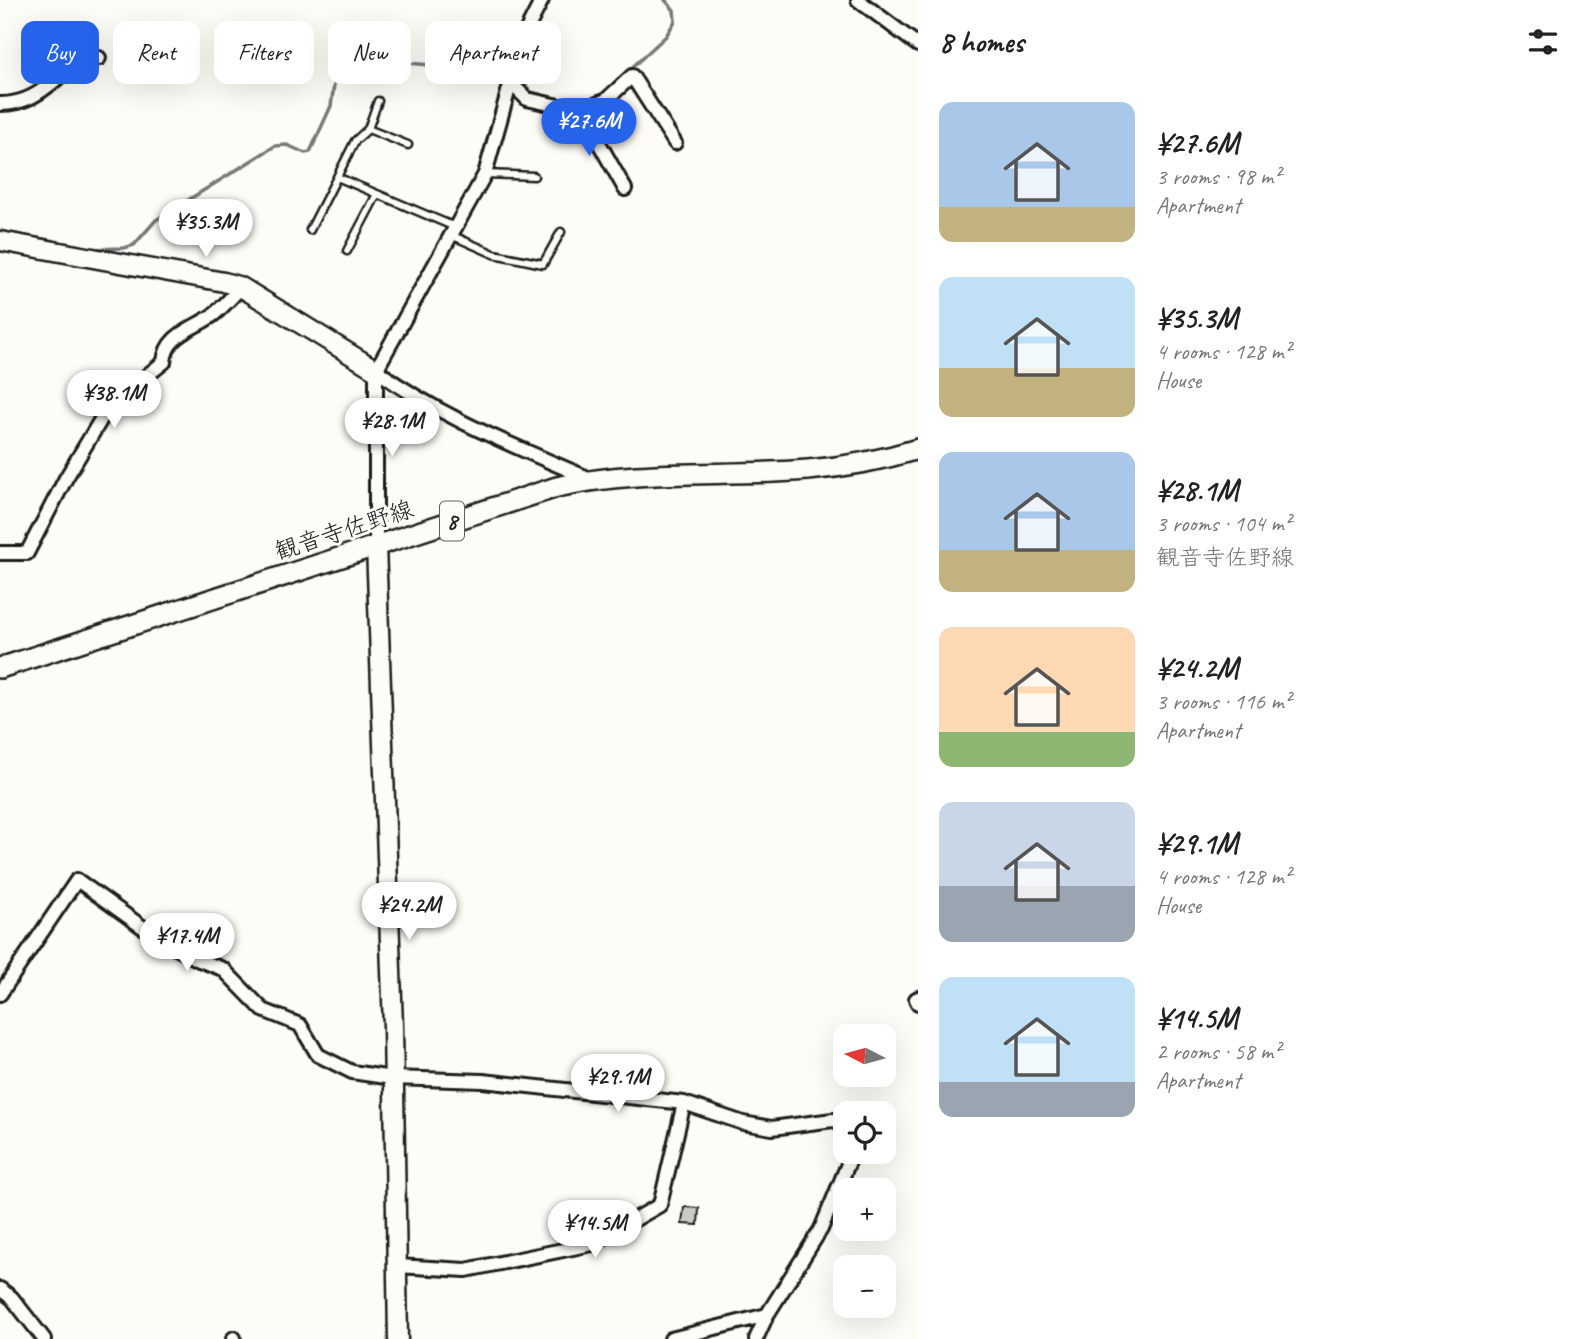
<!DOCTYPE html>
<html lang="en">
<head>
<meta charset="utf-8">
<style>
  body { margin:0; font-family:Caveat,"Klee One",sans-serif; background:#f2f2f2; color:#222; height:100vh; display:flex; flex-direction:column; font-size:26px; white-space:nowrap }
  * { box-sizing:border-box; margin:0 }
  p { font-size:23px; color:#767676 }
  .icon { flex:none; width:38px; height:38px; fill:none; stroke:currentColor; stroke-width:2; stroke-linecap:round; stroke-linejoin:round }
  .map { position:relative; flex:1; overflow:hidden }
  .panel { display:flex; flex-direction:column; background:#fff; width:665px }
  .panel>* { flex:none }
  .banner { position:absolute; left:21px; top:21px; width:665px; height:63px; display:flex; gap:14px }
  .needle { width:46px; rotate:276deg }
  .buttons { position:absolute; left:833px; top:1024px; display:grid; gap:14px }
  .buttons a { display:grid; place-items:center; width:63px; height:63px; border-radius:14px; background:#fff; box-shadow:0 7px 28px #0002; font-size:35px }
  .price { position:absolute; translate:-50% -60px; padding:0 16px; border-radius:24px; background:#fff; color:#222; font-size:23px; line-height:46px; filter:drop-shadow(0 2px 4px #0008) }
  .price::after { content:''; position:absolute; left:50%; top:42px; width:21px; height:16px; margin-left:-10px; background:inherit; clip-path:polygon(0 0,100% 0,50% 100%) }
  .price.current { background:#2563eb; color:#fff }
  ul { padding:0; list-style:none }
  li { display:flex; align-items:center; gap:21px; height:175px; padding:0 21px }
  li span { display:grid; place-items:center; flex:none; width:196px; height:140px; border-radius:14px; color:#555 }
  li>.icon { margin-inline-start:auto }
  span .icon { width:84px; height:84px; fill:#fffc; stroke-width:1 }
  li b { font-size:30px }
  h2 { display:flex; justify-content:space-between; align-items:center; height:84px; padding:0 21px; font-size:30px }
  .chip { padding:0 24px; border-radius:14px; background:#fff; box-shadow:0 7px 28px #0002; font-size:24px; line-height:63px }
  .chip.current { background:#2563eb; color:#fff }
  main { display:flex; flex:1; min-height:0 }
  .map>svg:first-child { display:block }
</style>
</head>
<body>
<main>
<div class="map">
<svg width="918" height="1339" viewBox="0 0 918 1339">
  <rect width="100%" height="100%" fill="#fdfcf7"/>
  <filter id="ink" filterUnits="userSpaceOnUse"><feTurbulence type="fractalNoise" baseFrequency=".0143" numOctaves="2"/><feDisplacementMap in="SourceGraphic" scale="14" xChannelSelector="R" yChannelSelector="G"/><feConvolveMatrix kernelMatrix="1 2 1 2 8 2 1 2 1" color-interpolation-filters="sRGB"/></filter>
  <g filter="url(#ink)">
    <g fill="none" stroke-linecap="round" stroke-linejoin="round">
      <path stroke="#797876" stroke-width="3.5" d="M517,74L531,92L569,102L581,104L601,96L666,36L675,21L674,10L665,0
        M0,231L67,244
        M91,249L124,248L134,245L156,220L275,146L287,145L305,153L310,152L331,106L338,57L431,65L476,52L510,65"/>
    </g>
    <path fill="#cccbc8" stroke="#1c1c1c" stroke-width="2" d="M684,1207L699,1208L698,1225L682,1224Z"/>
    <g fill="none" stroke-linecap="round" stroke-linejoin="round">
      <g stroke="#1c1c1c" stroke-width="11">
        <path id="lane" d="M378,101L368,129L355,141L337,177L455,227
          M368,129L408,145
          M485,174L534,176
          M310,230L337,177
          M451,235L494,254L543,264L561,232
          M347,251L377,194"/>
      </g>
      <g stroke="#1c1c1c" stroke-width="18">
        <path id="street" d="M858,0L918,45
          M511,83L527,99L581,111L606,100L632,76L675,143
          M0,104C48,104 59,62 99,58
          M581,111L625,189
          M376,370C443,419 515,446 590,479
          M376,545V370L485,174L524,35L542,0
          M0,553H27L66,478L109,406L164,362C166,334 194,329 213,315C223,307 232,297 241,287
          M0,994L77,880L159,939L199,960L223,969L263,1010L300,1025L318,1055L352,1072L392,1078L483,1081L684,1103L743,1123L772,1128L833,1120L845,1124
          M918,998L916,999L918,1003
          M397,1266L466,1270L592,1244L660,1205L684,1103
          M0,1289L12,1298L44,1339
          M233,1339L234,1338
          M671,1339L767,1315
          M756,1339L767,1315L821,1229L853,1152"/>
      </g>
      <g stroke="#1c1c1c" stroke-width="23">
        <path id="secondary" d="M0,241L224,282L241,287L376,370
          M376,545L393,1027L398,1339"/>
      </g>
      <g stroke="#1c1c1c" stroke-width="24">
        <path id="primary" d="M0,668L557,487C640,468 723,477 808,470C845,467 882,460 918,449"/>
      </g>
      <use href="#lane" stroke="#fdfcf7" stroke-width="6"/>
      <use href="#street" stroke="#fdfcf7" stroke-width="12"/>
      <use href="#secondary" stroke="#fdfcf7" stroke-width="18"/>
      <use href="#primary" stroke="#fdfcf7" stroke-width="19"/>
    </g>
  </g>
  <g text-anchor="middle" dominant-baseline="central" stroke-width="6" stroke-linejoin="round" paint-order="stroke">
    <rect fill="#fdfcf7" stroke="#605f5e" stroke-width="2" x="440" y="501.5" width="24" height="39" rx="5"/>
    <g font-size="23" font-weight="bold" fill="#1c1c1c">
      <text x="452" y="521">8</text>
    </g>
    <g font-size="24" fill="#1c1c1c" stroke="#fdfcf7">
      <text transform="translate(344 530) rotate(-18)">観音寺佐野線</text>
    </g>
  </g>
</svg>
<div class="buttons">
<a><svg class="needle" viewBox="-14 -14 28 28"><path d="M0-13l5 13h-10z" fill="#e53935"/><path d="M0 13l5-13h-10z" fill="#767676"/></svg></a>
<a><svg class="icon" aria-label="locate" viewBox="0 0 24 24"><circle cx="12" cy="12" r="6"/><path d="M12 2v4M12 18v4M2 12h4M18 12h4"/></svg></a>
<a>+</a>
<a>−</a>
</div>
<b class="price current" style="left:589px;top:158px">¥27.6M</b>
<b class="price" style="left:206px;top:259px">¥35.3M</b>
<b class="price" style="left:114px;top:430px">¥38.1M</b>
<b class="price" style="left:392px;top:458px">¥28.1M</b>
<b class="price" style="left:409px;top:942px">¥24.2M</b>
<b class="price" style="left:187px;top:973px">¥17.4M</b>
<b class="price" style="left:618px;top:1114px">¥29.1M</b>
<b class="price" style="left:595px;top:1260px">¥14.5M</b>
<div class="banner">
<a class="chip current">Buy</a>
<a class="chip">Rent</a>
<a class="chip">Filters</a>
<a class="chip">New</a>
<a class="chip">Apartment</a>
</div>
</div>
<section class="panel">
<h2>8 homes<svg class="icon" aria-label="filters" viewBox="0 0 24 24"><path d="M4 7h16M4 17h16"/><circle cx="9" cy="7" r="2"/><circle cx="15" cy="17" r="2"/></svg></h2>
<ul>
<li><span style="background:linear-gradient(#a9c7e8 75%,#c2b280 0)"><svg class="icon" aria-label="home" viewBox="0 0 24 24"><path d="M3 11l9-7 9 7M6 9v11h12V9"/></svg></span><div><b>¥27.6M</b><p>3 rooms · 98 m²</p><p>Apartment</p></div></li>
<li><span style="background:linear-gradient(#bfe0f5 65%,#c2b280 0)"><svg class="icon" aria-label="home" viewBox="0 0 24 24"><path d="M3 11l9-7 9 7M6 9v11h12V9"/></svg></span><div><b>¥35.3M</b><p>4 rooms · 128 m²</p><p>House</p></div></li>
<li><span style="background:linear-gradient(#a9c7e8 70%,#c2b280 0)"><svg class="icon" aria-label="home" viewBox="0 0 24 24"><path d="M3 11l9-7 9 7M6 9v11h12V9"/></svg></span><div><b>¥28.1M</b><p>3 rooms · 104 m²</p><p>観音寺佐野線</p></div></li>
<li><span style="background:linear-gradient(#ffd9b3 75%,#8fb573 0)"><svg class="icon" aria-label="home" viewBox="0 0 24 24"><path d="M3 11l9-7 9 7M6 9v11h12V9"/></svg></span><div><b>¥24.2M</b><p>3 rooms · 116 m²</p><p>Apartment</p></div></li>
<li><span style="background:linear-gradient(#c9d6e8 60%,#9aa5b1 0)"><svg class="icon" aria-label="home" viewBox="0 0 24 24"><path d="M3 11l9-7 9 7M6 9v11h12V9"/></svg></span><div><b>¥29.1M</b><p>4 rooms · 128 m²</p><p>House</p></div></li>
<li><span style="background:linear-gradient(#bfe0f5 75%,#9aa5b1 0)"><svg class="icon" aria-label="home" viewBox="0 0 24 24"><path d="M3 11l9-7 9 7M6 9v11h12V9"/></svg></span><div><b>¥14.5M</b><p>2 rooms · 58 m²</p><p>Apartment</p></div></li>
</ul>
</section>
</main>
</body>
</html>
